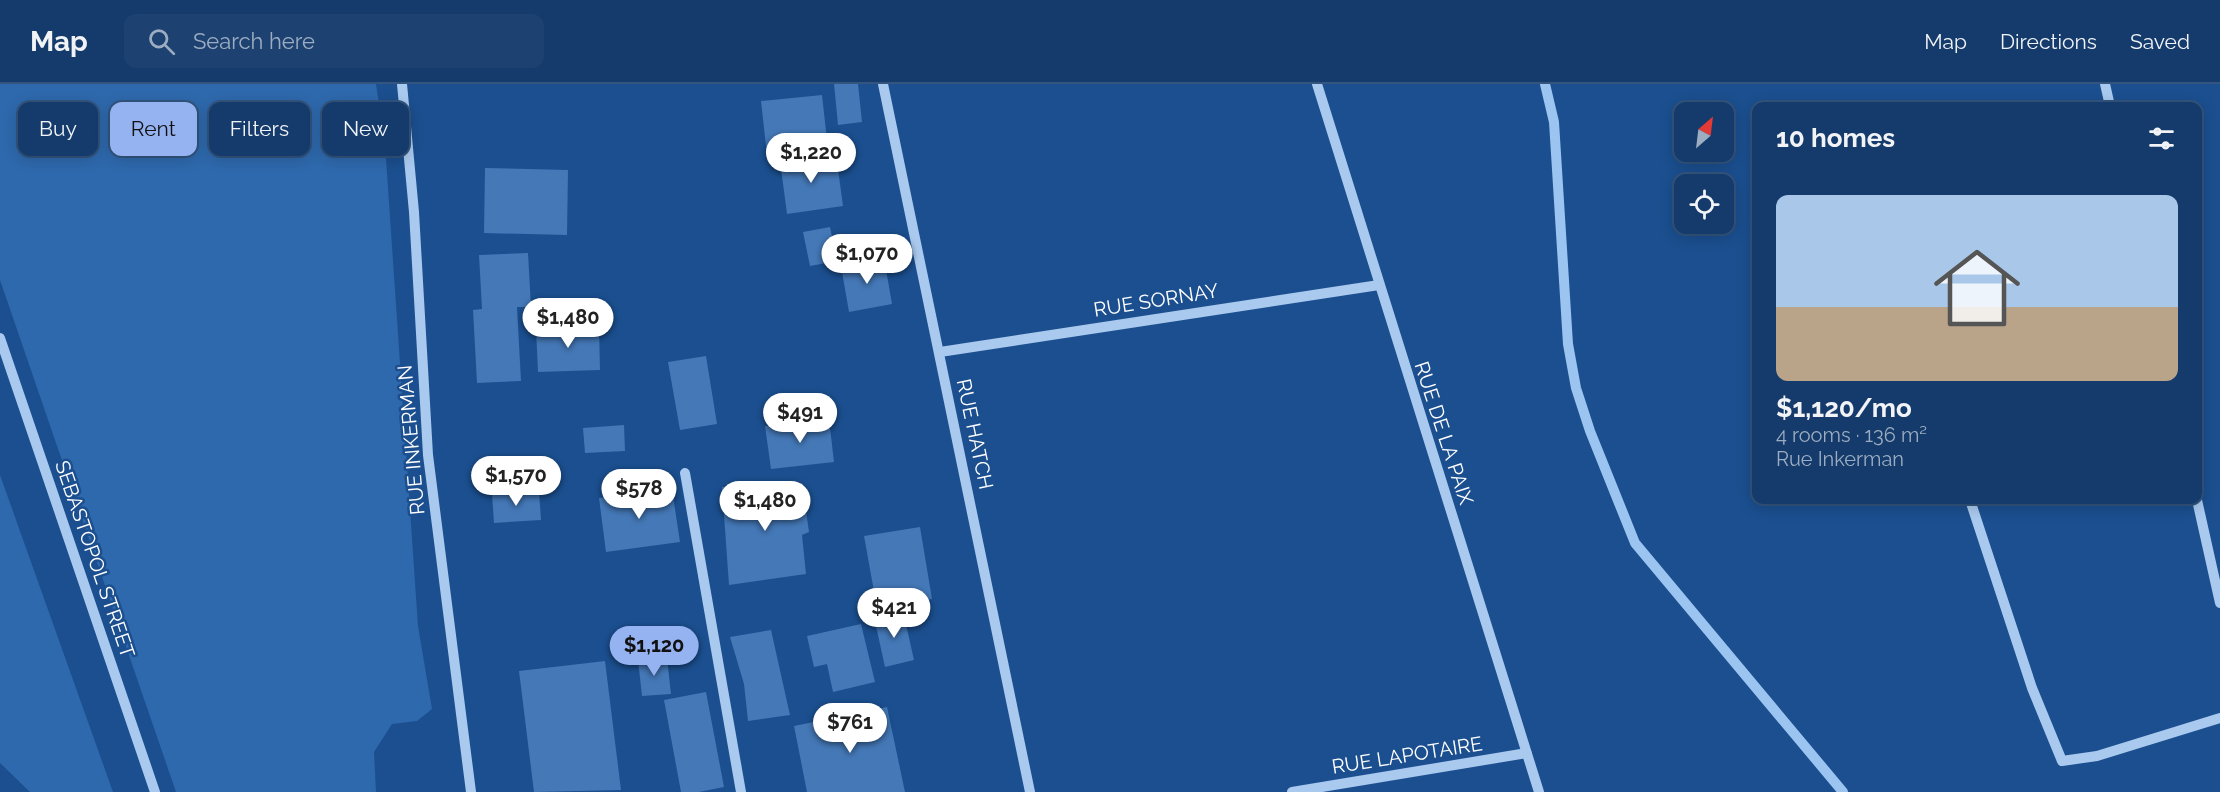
<!DOCTYPE html>
<html lang="en">
<head>
<meta charset="utf-8">
<style>
  body { margin:0; font-family:Raleway,sans-serif; background:#1d4271; color:#f1f3f6; height:100vh; display:flex; flex-direction:column; font-size:22px; white-space:nowrap }
  * { box-sizing:border-box; margin:0 }
  p { font-size:20px; color:#9dadc1 }
  .icon { flex:none; width:33px; height:33px; fill:none; stroke:currentColor; stroke-width:2; stroke-linecap:round; stroke-linejoin:round }
  .map { position:relative; flex:1; overflow:hidden }
  .drawer { position:absolute; left:1752px; top:18px; width:450px; height:402px; display:flex; flex-direction:column; background:#143b6b; border-radius:12px; box-shadow:0 3px 15px #0003,0 0 0 2px #33557e }
  .drawer>* { flex:none }
  .top-card { position:absolute; left:18px; top:18px; width:570px; height:54px; display:flex; gap:12px }
  .needle { width:39px; rotate:28deg }
  .controls { position:absolute; left:1674px; top:18px; display:grid; gap:12px }
  .controls a { display:grid; place-items:center; width:60px; height:60px; border-radius:12px; background:#143b6b; box-shadow:0 3px 15px #0003,0 0 0 2px #33557e; font-size:30px }
  .price { position:absolute; translate:-50% -51px; padding:0 14px; border-radius:21px; background:#fff; color:#222; font-size:20px; line-height:39px; filter:drop-shadow(0 2px 3px #0008) }
  .price::after { content:''; position:absolute; left:50%; top:36px; width:18px; height:14px; margin-left:-9px; background:inherit; clip-path:polygon(0 0,100% 0,50% 100%) }
  .price.selected { background:#95b2f1; color:#111 }
  ul { padding:0; list-style:none }
  li { display:grid; align-content:center; gap:12px; height:318px; padding:0 24px }
  li+li { border-top:2px solid #33557e }
  li span { display:grid; place-items:center; height:186px; border-radius:12px; color:#555 }
  li>.icon { margin-inline-start:auto }
  span .icon { width:108px; height:108px; fill:#fffc; stroke-width:1 }
  li b { font-size:26px }
  h2 { display:flex; justify-content:space-between; align-items:center; height:72px; padding:0 24px; font-size:26px }
  .tag { padding:0 21px; border-radius:12px; background:#143b6b; box-shadow:0 3px 15px #0003,0 0 0 2px #33557e; font-size:21px; line-height:54px }
  .tag.selected { background:#95b2f1; color:#111 }
  header { display:flex; align-items:center; gap:36px; box-sizing:border-box; height:84px; padding:0 30px; background:#143b6b; border-bottom:2px solid #33557e }
  header strong { font-size:28px }
  nav { display:flex; gap:33px; margin-inline-start:auto; font-size:21px }
  .search { width:420px; height:54px; background:#1d4271; display:flex; align-items:center; gap:15px; box-sizing:border-box; padding:0 21px; border-radius:12px; color:#9dadc1; font-size:22px }
  .map>svg:first-child { display:block }
</style>
</head>
<body>
<header>
<strong>Map</strong>
<div class="search"><svg class="icon" aria-label="search" viewBox="0 0 24 24"><circle cx="10" cy="10" r="6"/><path d="M15 15l6 6"/></svg>Search here</div>
<nav><a>Map</a><a>Directions</a><a>Saved</a></nav>
</header>
<div class="map">
<svg width="2220" height="708" viewBox="0 0 2220 708">
  <rect width="100%" height="100%" fill="#1b4f8f"/>
  <path fill="#2e69ad" d="M0,0H376L385,60L418,542L432,625L417,637L392,640L374,668L376,708H176L0,196Z
    M0,391L113,708H30L0,679Z"/>
  <g fill="none" stroke-linecap="round" stroke-linejoin="round">
    <path stroke="#9cc4f0" stroke-width="10" d="M1545,0L1554,38L1568,260L1576,304L1590,347L1635,459L1843,708"/>
  </g>
  <path fill="#4478b7" d="M834,0H858L862,38L838,41Z
    M822,11L828,65L767,71L761,17Z
    M836,70L843,122L787,130L780,77Z
    M485,84L568,86L567,151L484,149Z
    M830,143L837,177L810,182L803,148Z
    M528,169L531,223H517L521,297L477,299L473,226L482,225L479,171Z
    M884,174L892,220L849,228L841,182Z
    M599,243L600,286L538,288L536,245Z
    M706,272L717,340L680,346L668,278Z
    M829,335L834,378L771,385L765,342Z
    M624,341L625,367L585,369L583,344Z
    M802,399L809,448L802,451L806,490L729,501L722,403Z
    M672,405L680,458L606,468L599,414Z
    M539,407L541,436L494,439L492,410Z
    M920,443L932,515L877,524L864,452Z
    M903,527L914,576L885,583L874,533Z
    M861,540L875,598L833,608L827,580L814,583L807,552Z
    M771,546L790,631L748,637L744,600L730,553Z
    M667,574L671,610L642,612L638,576Z
    M605,577L621,706L534,708L519,587Z
    M706,608L724,703L699,708H681L664,616Z
    M887,623L905,708H807L794,642Z"/>
  <g fill="none" stroke-linecap="round" stroke-linejoin="round">
    <path stroke="#a9c9ee" stroke-width="10" d="M402,0L414,128L428,371L471,708
      M883,0L1030,708
      M1317,0L1539,708
      M2105,0L2110,22
      M0,254L155,708
      M940,268L1379,201
      M685,389L741,708
      M1970,416L2032,604L2062,677L2097,672L2220,634
      M2197,416L2220,519
      M1292,708L1527,669"/>
  </g>
  <g text-anchor="middle" dominant-baseline="central" stroke-width="5" stroke-linejoin="round" paint-order="stroke">
    <g font-size="20" fill="#fff" stroke="#1b4f8f">
      <text transform="translate(1156 216) rotate(-9)">RUE SORNAY</text>
      <text transform="translate(1444 349) rotate(72)">RUE DE LA PAIX</text>
      <text transform="translate(975 350) rotate(78)">RUE HATCH</text>
      <text transform="translate(411 356) rotate(-95)">RUE INKERMAN</text>
      <text transform="translate(95 475) rotate(71)">SEBASTOPOL STREET</text>
      <text transform="translate(1407 671) rotate(-9)">RUE LAPOTAIRE</text>
    </g>
  </g>
</svg>
<div class="controls">
<a><svg class="needle" viewBox="-14 -14 28 28"><path d="M0-13l5 13h-10z" fill="#e53935"/><path d="M0 13l5-13h-10z" fill="#9dadc1"/></svg></a>
<a><svg class="icon" aria-label="locate" viewBox="0 0 24 24"><circle cx="12" cy="12" r="6"/><path d="M12 2v4M12 18v4M2 12h4M18 12h4"/></svg></a>
</div>
<b class="price" style="left:811px;top:100px">$1,220</b>
<b class="price" style="left:867px;top:201px">$1,070</b>
<b class="price" style="left:568px;top:265px">$1,480</b>
<b class="price" style="left:800px;top:360px">$491</b>
<b class="price" style="left:516px;top:423px">$1,570</b>
<b class="price" style="left:639px;top:436px">$578</b>
<b class="price" style="left:765px;top:448px">$1,480</b>
<b class="price" style="left:894px;top:555px">$421</b>
<b class="price selected" style="left:654px;top:593px">$1,120</b>
<b class="price" style="left:850px;top:670px">$761</b>
<div class="top-card">
<a class="tag">Buy</a>
<a class="tag selected">Rent</a>
<a class="tag">Filters</a>
<a class="tag">New</a>
</div>
<section class="drawer">
<h2>10 homes<svg class="icon" aria-label="filters" viewBox="0 0 24 24"><path d="M4 7h16M4 17h16"/><circle cx="9" cy="7" r="2"/><circle cx="15" cy="17" r="2"/></svg></h2>
<ul>
<li><span style="background:linear-gradient(#a9c7e8 60%,#b9a48a 0)"><svg class="icon" aria-label="home" viewBox="0 0 24 24"><path d="M3 11l9-7 9 7M6 9v11h12V9"/></svg></span><div><b>$1,120/mo</b><p>4 rooms · 136 m²</p><p>Rue Inkerman</p></div></li>
</ul>
</section>
</div>
</body>
</html>
